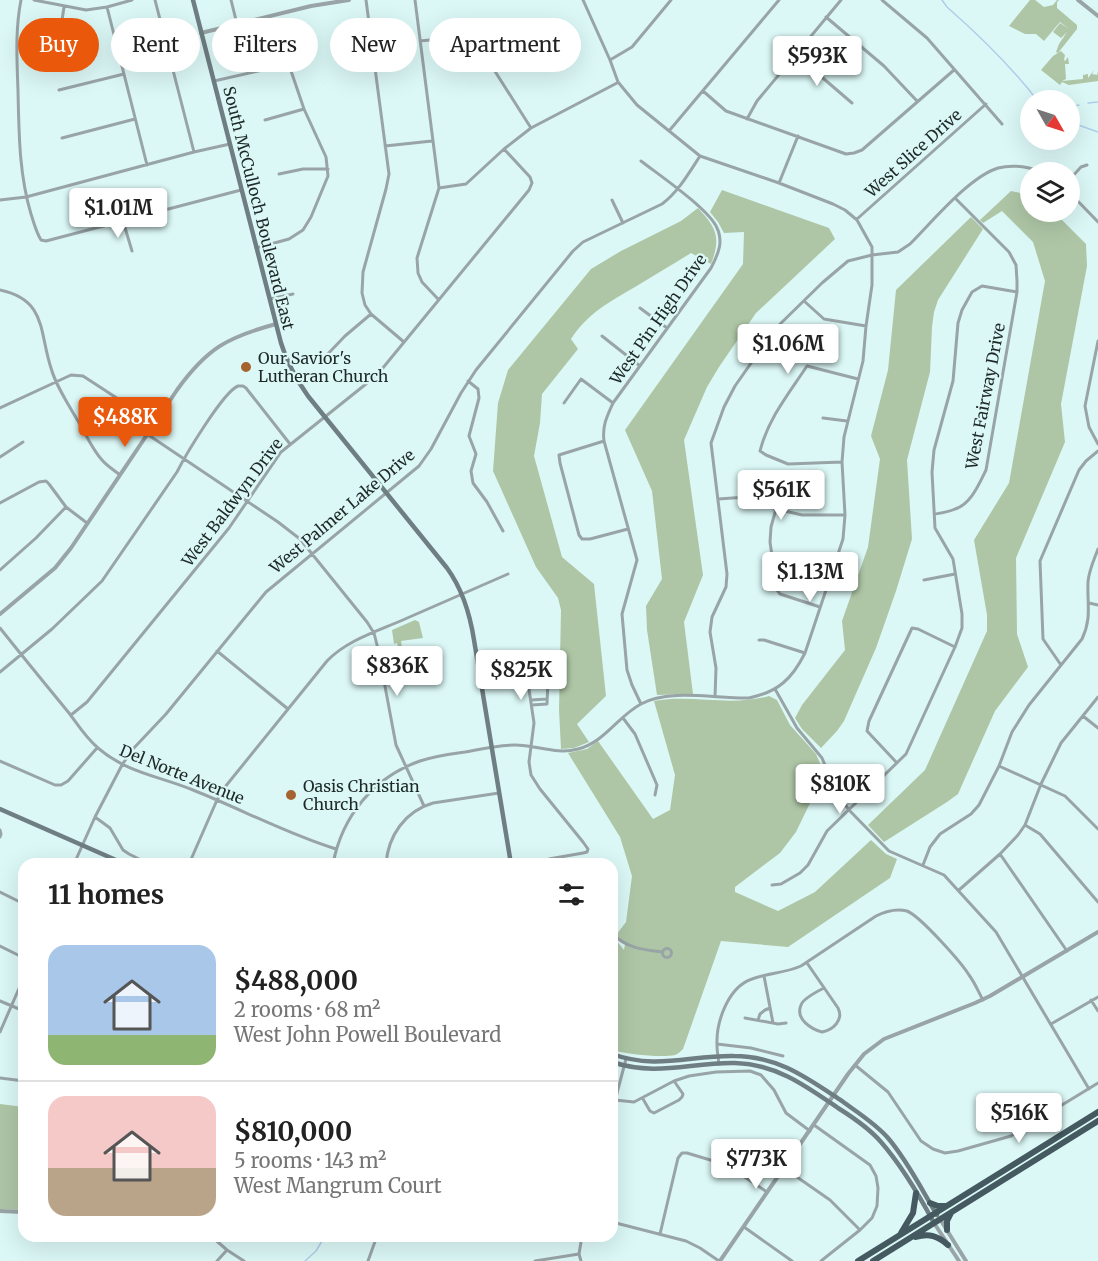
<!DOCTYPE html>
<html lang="en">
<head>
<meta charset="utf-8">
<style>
  body { margin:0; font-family:Merriweather,serif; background:#f6f6f6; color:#222; height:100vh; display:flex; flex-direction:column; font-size:22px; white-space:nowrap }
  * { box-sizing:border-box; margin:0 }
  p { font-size:20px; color:#767676 }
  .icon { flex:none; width:33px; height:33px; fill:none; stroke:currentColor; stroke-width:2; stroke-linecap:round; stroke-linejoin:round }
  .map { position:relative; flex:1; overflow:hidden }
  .side { position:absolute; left:18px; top:858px; width:600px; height:384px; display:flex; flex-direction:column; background:#fff; border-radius:18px; box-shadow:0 6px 24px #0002 }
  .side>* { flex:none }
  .guide { position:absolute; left:18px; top:18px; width:600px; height:54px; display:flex; gap:12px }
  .needle { width:39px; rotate:129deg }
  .fabs { position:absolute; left:1020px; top:90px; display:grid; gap:12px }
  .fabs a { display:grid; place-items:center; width:60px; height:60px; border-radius:50%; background:#fff; box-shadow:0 6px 24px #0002; font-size:30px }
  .price { position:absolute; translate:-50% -51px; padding:0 14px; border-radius:6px; background:#fff; color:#222; font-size:20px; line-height:39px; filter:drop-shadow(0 2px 3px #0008) }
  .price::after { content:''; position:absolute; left:50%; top:36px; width:18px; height:14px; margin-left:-9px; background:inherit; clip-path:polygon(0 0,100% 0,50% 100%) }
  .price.current { background:#ea580c; color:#fff }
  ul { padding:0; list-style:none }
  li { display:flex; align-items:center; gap:18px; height:150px; padding:0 30px }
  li+li { border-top:2px solid #e0e0e0 }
  li span { display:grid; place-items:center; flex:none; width:168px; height:120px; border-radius:18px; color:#555 }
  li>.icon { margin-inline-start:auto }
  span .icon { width:72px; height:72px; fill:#fffc; stroke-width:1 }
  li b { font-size:26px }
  h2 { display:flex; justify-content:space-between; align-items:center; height:72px; padding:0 30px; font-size:26px }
  .chip { padding:0 21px; border-radius:27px; background:#fff; box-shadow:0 6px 24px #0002; font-size:21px; line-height:54px }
  .chip.current { background:#ea580c; color:#fff }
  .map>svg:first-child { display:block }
</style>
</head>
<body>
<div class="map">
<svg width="1098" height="1261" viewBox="0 0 1098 1261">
  <rect width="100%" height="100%" fill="#dbf8f6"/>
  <path fill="#aec6a6" d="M1030,0H1035L1044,7L1053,5L1057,0H1059L1057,2V8L1077,25V29L1058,53L1056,52L1059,44L1067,32L1061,38L1053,32L1060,23L1069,29L1060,22L1044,41L1036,34H1025L1009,26Z
    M1061,51L1065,55L1064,60L1065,61L1068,57L1069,64H1065L1066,79L1062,81L1083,79V75L1088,74V78L1094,70L1092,74L1097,75L1098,71V81L1069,85L1062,82L1060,85L1041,70L1053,56Z
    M722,190L829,228L835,239L756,313L719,367L707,387L684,440L703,575L684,622L693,694L657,695L647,630L646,606L662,579L652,491L625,430L743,264L744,232L724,233L718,222L710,212Z
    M1011,191L1030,195V212H1054L1086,244L1087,266L1061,404L1065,442L1016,558L1017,634L1028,667L995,711L958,794L947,802L884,842L868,825L925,770L987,631V615L974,540L1009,483L1045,281L1033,242L1002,211L983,223L980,220Z
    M698,208C717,228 721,238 711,264L691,253C672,265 653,276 635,287C609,302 587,314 571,339L578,349L542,394L540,423L534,456L562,557L594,584L606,696L577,724L589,742L574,748L561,749L559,710L561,610L558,598L536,567L493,471L498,403L508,370L591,269L621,251L681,221Z
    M971,217L983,229L938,300L934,312L932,327L930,372L907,460L912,539L896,591L876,648L844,721L837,731L821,748L802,729L795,718L802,705L845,650L842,621L868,547L880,459L871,436L888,370L896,290Z
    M415,620L419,622L423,638L401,641L403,654L396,655L395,648L398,647L397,643L394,644L392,630Z
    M769,696L777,700L790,725L816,754L830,786L813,797L796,832L780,853L735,887V892L778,911L815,892L871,840L886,854L897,859L890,878L788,947L721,941L683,1049C680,1052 678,1054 675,1055C661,1058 626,1054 612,1050V935L624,950L625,944L616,935L626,922L632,876L620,837L568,753L587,749L598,741L653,819L670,810L675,775L654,701C693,694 731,707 769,696Z
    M0,1104L24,1107V1210L0,1209Z"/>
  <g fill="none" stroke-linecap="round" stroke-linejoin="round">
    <path stroke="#afceea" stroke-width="1.5" d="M942,0L947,7C980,36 1010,65 1037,100
      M1088,103L1098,102
      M1070,107L1079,105
      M1070,122L1098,132
      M305,1261L316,1251L325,1236"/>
    <path stroke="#99a4a7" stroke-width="3" d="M21,0C15,30 17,61 18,91C19,133 19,174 31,214C34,223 36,232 41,240L46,241L241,190
      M34,0L86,10L107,7L132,0
      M155,0L194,152
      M231,0L237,24
      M366,0L389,174L386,189L363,272L362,293L365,305L371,314L404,342
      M415,0L439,188L417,258L418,273L422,282L438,299
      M882,0L927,38L1002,124
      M107,7L147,165
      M826,17L884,66L917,101
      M420,41C445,38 464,36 484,54L531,128
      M63,49L61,27L64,7
      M796,55L852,103
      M610,60L632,47L671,0
      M214,81L280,66L289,65L304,109L326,157L328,176L311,217L303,230L289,239L256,248
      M59,90L124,74
      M703,91L726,111L846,154L854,153L862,150L954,70
      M747,119L757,101L841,0
      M265,120L304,109
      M669,131L779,0
      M62,138L135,119
      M385,146L432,141
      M641,161C659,175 709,209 717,228C719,232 720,238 720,242C720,251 715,260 711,268L613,403C607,416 602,426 604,441L637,560L622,614L627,670L632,685L641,704
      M279,174L303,169H328
      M1070,179L1081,167L1087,165
      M779,183L798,136
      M439,188L466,184L504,149L531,128L617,83
      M1070,193L1098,222
      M0,200L26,197L194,152L230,144
      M612,200L623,223
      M857,219L986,104
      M123,221L132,251
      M0,290C47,300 39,332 51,368C56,386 68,404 78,421C86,434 92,449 102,460C107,466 114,470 120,475
      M270,299L293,294
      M804,301L824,319L866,326
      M640,308L667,328
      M602,336L640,366
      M1098,341L1085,406L1089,427L1098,444
      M323,359L345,336L371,314
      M468,381L478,389L479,398L469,436L476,454L471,471L473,483L487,502L503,531
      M564,403L581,379L613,403
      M0,408L71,375L83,376L126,404
      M823,418L847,421
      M147,434L278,522L300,539L367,622L374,633L378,649L396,745L424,806
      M604,441L559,455L560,463L579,535L582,539H590L628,529
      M0,457L23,442
      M842,462L788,464L766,455L760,451C768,419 789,393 807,366L858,379
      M718,499L747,497L776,509L802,515H845
      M0,503L39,482L46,481L49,484L66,507L87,523
      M776,509L771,527L770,542L777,590L780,594L820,607
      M935,514C941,513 949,512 955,509C971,504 979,484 986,470L1017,292V281L1016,265L1009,252L955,198
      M819,560L834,566
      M0,570L36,538L66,507
      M924,580L955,574
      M1089,603L1098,605
      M0,628C23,657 46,685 69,713C78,725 86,738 98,748C127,773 159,776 193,790C241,809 287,834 336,849
      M759,640H764L805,653
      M217,651L288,709
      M524,656L534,723L529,762L531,775L540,789L583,842L588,849L587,852L583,853L549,859
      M1061,665L1043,639L1040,561L1079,470L1086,461L1098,451
      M0,672L52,629L102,581L177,472C185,456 223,392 238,386C239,386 241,386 243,386L246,388L290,444
      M528,680H548L547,704L532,705
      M775,689L797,728L822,758L836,792L849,810L889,851L944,875L996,932L1089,1089
      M715,697L716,668L710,632L712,617L726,587L727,574L711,443L724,407L735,386L775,329L822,283L848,261L872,255L898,252L910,244C932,222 969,177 998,168C1013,164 1029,167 1043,172
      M531,700L547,699
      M71,715L87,702L229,528L281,452L371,380L382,369L529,190L532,183L530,177L504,149
      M1083,716L1098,728
      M623,718L635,734L657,785L655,795
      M0,761L55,785H61L68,781L97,748
      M897,763L867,731L869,721L912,628L918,629L955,647
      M999,766L1065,796L1098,829
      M95,817L110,828L123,850L129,854L149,864
      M1025,825L1040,834L1098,902
      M0,837L1,834L0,830
      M1000,854L1067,951
      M74,864L95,817L122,765L132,750L166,714L266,592L419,466L431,449L461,393L476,370L573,251L583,242L662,204C678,192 689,173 700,156
      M189,864L217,800L225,787L327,661C347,640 378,631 405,619C439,604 473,589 508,574
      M333,864C342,816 374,777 420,761C435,756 450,754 465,752C481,749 498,745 515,745C537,745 556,755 578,749C605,742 618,716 641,704C669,688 717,699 749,698C778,692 792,679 805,653L843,539L845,515L842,462L844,437L863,361L866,326L872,285V247L857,220L845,210L833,204L779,183L700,156L637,105L618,82L610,60L583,0
      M386,864C388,836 405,811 433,803L499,793
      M923,865L930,847L940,834L971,814L979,805L999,766L1012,732L1029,705L1082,639C1092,618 1087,604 1088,582C1089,570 1094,560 1098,549
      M772,885L781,884L800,873L808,865L827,831L906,754L955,647L962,628V614L953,559L935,528L932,472L934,450L953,381L958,323L962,310L972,292L982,286L1017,292
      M959,890L1000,854L1018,835L1025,825L1041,784L1061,743L1098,697
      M0,892L24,904
      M612,933C625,948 644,950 663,952
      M0,946L24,958
      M662.5 953a4.5 4.5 0 1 1 9 0a4.5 4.5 0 1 1-9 0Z
      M807,963L838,1008C844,1020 833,1030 822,1032C811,1029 795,1019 801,1005C803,999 818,991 824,988
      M764,976L773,1023
      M1091,1000L1098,1011
      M0,1001L24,1011
      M745,1018L778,1024L786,1023
      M758,1020L760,1014L765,1010L770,1008
      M1051,1024L1098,997
      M0,1032L24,977
      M717,1044L751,1048L783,1056
      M719,1064C718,1057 717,1051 717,1045C716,1022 728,987 752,979C768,973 785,973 801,966L876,916C886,911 896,908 907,911C920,916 961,962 969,975C975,983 978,991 983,1000
      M855,1065L888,1092L921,1141L933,1149L945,1153L958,1151L1011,1136L1098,1083
      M0,1078L24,1081
      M643,1099L650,1111L654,1113L679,1100L682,1097L683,1094L674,1081
      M615,1100L634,1102L674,1081L689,1076L716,1072L750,1071L761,1075L774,1090L786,1113L810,1131
      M612,1112L626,1059
      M814,1125L870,1165L876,1176L878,1188L877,1206L872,1218L860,1230L821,1261
      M784,1168L830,1200L860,1230
      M612,1222L686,1241L700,1248L719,1261
      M744,1227L792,1261
      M660,1234L678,1158L682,1153H687L727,1165L767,1192
      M211,1236L227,1250L244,1261
      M217,1261L227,1250
      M368,1261L377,1236
      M535,1261L579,1254
      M581,1261L579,1254L582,1236"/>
    <path stroke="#99a4a7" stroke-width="4" d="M1078,0L1098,16
      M201,33L311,6L349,0
      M0,614L55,568L71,548L177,390C207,348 228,337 276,324
      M0,1211L24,1212
      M940,1219L966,1261
      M934,1223L959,1261
      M720,1261L848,1074L864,1054L884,1039L975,1003L990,996L1098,932"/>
    <path stroke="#6f7e83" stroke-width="4.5" d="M193,0L281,343C287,363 296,379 308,396L447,568C463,590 470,614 474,640L511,864
      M0,809L125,864
      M612,1054C656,1070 691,1055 734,1056C778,1056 807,1078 842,1101C858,1113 875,1123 888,1138C907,1160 922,1190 937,1215
      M612,1062C658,1077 690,1062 735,1063C776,1064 806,1086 838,1108C854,1118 869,1128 881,1142C902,1166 919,1195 934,1223"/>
    <path stroke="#445960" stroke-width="6" d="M930,1203L938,1206H946
      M947,1230V1221L951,1213
      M901,1233L913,1213L916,1193
      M916,1237C929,1233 938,1236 948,1245
      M858,1261L1098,1112
      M873,1261L1098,1121"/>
  </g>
  <g fill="#a5642f" stroke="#dbf8f6" stroke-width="2">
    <circle cx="246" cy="367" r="6"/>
    <circle cx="291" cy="795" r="6"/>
  </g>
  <g text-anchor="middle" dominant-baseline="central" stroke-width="4.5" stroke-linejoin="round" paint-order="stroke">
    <g font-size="16" fill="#1d2827" stroke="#dbf8f6">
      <text transform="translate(913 153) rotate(-42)">West Slice Drive</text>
      <text transform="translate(259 208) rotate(76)">South McCulloch Boulevard East</text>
      <text transform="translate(658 319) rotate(-55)">West Pin High Drive</text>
      <text transform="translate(985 396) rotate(-79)">West Fairway Drive</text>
      <text transform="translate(232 502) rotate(-53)">West Baldwyn Drive</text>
      <text transform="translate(342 511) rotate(-40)">West Palmer Lake Drive</text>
      <text transform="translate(182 774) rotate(22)">Del Norte Avenue</text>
    </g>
    <g font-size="16" fill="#1d2827" stroke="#dbf8f6" text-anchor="start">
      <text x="258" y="358">Our Savior's<tspan x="258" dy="18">Lutheran Church</tspan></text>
      <text x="303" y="786">Oasis Christian<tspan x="303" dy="18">Church</tspan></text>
    </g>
  </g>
</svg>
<div class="fabs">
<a><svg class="needle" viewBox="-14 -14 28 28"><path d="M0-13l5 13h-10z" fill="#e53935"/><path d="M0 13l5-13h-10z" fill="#767676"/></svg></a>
<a><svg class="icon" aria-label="layers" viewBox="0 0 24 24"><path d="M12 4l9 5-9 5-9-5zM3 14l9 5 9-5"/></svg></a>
</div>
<b class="price" style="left:817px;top:87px">$593K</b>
<b class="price" style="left:118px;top:239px">$1.01M</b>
<b class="price" style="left:788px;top:375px">$1.06M</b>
<b class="price current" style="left:125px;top:448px">$488K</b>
<b class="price" style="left:781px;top:521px">$561K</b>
<b class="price" style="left:810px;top:603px">$1.13M</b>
<b class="price" style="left:397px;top:697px">$836K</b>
<b class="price" style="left:521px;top:701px">$825K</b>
<b class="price" style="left:840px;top:815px">$810K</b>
<b class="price" style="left:1019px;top:1144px">$516K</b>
<b class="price" style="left:756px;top:1190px">$773K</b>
<div class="guide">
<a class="chip current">Buy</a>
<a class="chip">Rent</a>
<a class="chip">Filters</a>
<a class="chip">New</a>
<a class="chip">Apartment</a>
</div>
<section class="side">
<h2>11 homes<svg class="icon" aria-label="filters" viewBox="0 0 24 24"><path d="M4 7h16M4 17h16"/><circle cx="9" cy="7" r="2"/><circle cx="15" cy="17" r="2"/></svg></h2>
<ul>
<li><span style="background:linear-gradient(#a9c7e8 75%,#8fb573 0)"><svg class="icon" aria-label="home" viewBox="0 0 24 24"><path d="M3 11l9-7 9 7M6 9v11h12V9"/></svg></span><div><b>$488,000</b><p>2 rooms · 68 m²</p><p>West John Powell Boulevard</p></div></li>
<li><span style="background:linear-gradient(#f6c9c9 60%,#b9a48a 0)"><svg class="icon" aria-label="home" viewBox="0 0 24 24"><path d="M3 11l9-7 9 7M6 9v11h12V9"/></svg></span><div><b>$810,000</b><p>5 rooms · 143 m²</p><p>West Mangrum Court</p></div></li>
</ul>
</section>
</div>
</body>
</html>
